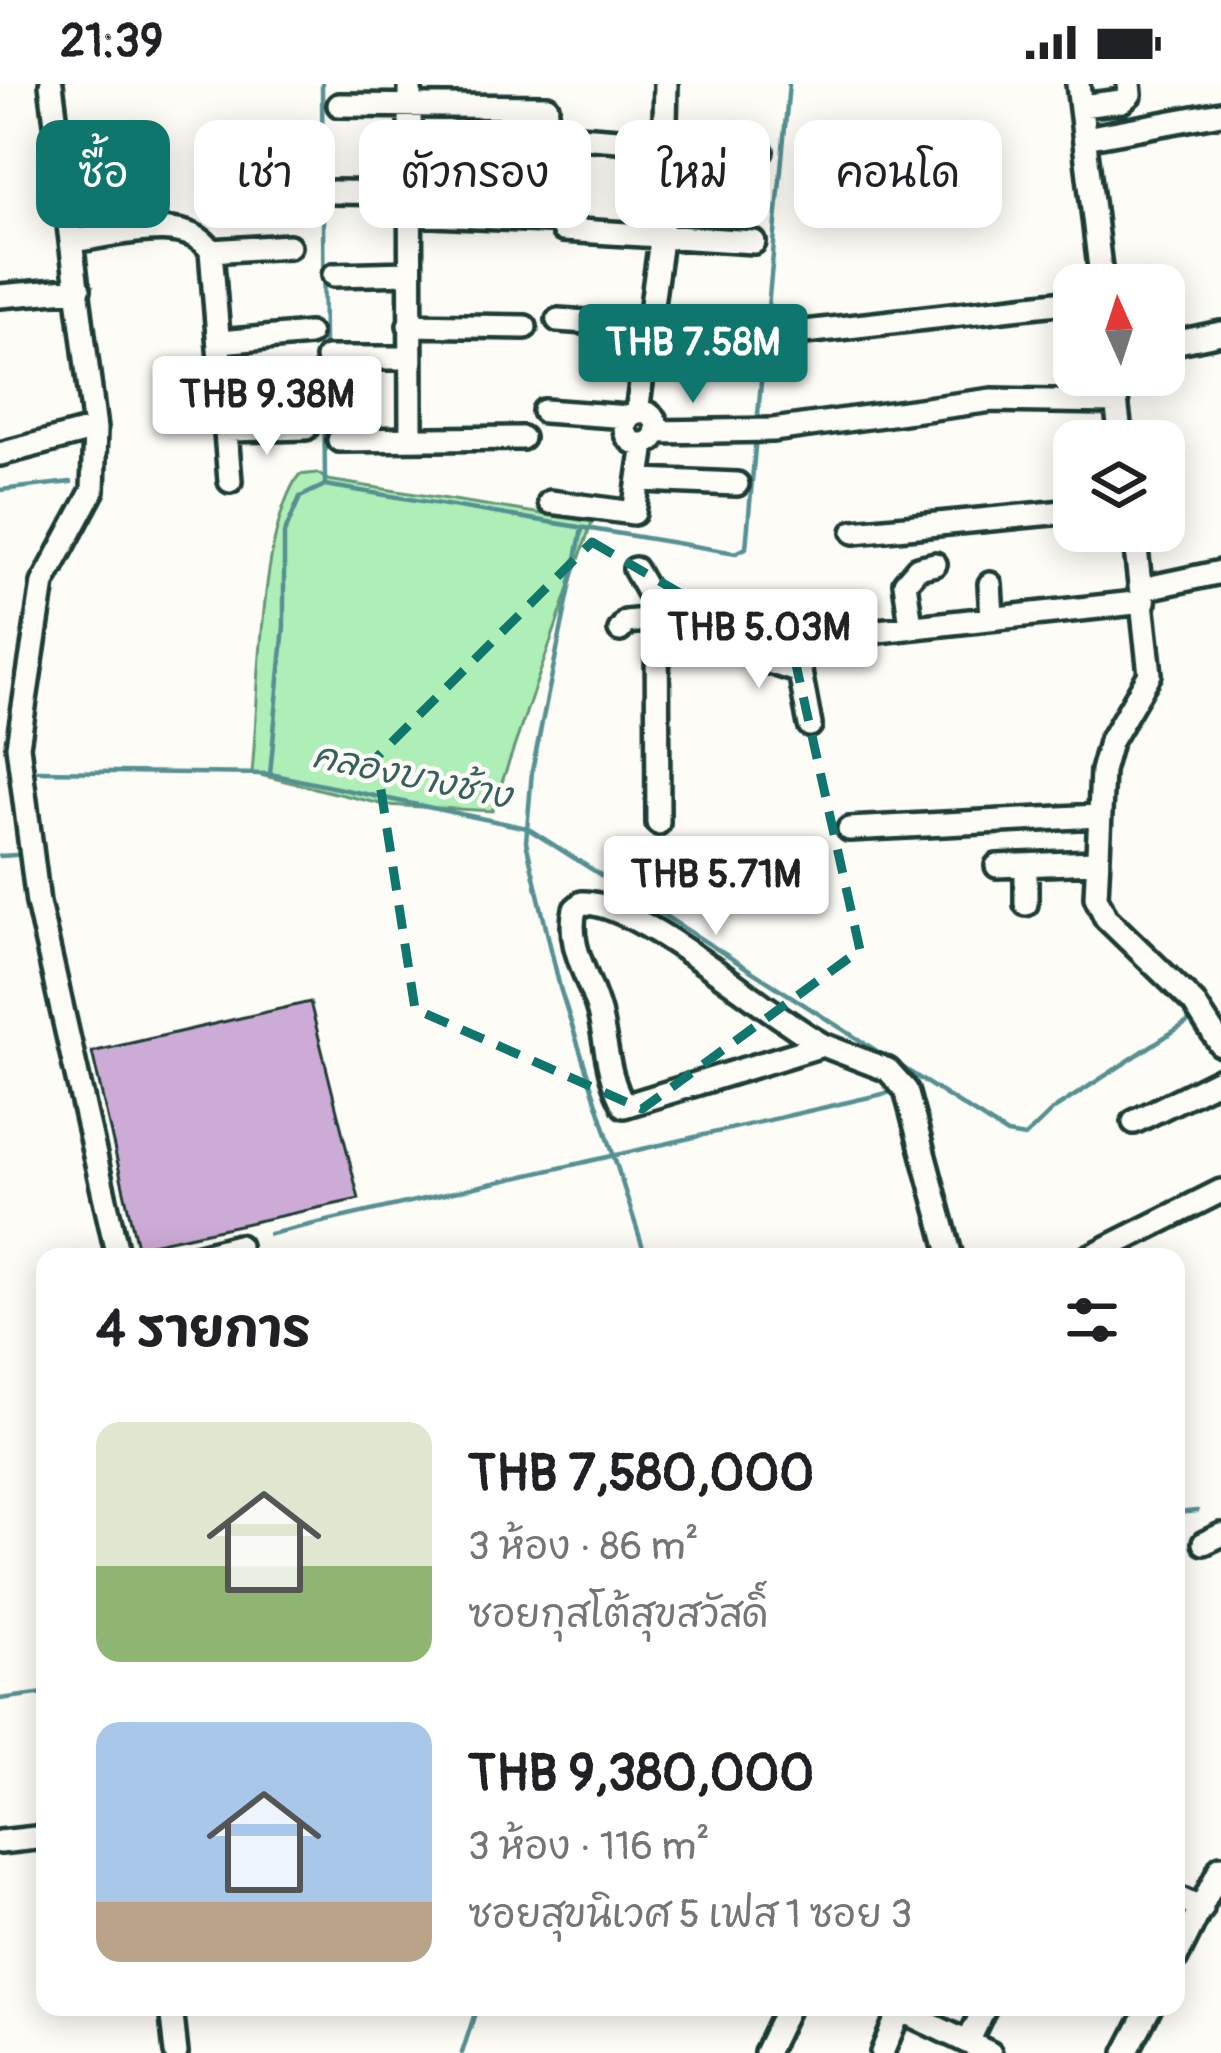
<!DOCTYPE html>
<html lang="th">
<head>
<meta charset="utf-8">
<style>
  body { margin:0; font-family:Pangolin,"Playpen Sans Thai",sans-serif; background:#f6f6f6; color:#202124; height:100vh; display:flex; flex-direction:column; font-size:45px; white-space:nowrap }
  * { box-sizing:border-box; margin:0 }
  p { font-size:39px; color:#757577 }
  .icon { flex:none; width:66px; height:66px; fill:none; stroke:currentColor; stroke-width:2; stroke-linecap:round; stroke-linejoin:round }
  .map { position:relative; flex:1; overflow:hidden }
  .sheet { position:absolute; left:36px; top:1164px; width:1149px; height:768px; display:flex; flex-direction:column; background:#fff; border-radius:24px; box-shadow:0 6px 30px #0003 }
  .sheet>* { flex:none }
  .top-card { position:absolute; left:36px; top:36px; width:1149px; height:108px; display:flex; gap:24px }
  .needle { width:78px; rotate:357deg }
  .buttons { position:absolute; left:1053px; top:180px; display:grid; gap:24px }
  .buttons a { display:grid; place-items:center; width:132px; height:132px; border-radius:24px; background:#fff; box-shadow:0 6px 30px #0003; font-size:60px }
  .price { position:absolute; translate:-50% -102px; padding:0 27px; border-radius:12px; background:#fff; color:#222; font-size:39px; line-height:78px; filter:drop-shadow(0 3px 6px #0008) }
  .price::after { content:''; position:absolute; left:50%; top:72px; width:36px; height:27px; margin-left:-18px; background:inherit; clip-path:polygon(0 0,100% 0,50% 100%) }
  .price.selected { background:#0f766e; color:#fff }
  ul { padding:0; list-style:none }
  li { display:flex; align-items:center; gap:36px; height:300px; padding:0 60px }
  li span { display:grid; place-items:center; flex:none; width:336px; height:240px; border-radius:24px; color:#555 }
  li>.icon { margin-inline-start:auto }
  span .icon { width:144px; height:144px; fill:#fffc; stroke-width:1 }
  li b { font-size:51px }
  h2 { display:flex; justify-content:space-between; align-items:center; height:144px; padding:0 60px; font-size:51px }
  .pill { padding:0 42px; border-radius:24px; background:#fff; box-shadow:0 6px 30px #0003; font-size:42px; line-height:108px }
  .pill.selected { background:#0f766e; color:#fff }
  .status { display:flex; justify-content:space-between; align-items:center; height:84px; padding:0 60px; background:#fff; direction:ltr }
  .status svg { height:33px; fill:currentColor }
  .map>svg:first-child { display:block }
</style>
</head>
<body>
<div class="status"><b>21:39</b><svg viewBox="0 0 49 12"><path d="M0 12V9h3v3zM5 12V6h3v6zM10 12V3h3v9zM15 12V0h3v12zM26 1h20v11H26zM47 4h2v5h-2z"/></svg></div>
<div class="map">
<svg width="1221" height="1969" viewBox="0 0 1221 1969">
  <rect width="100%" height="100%" fill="#fdfcf7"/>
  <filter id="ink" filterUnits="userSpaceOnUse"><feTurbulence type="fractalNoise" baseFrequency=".00833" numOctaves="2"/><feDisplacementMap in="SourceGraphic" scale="24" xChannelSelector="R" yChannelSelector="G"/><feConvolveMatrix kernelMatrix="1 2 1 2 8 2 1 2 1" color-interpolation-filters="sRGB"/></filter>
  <g filter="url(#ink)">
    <path fill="#adefb7" stroke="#669676" stroke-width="3" d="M317,389L328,396L592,438L492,727L385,721L252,689C259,618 259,445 299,391Z"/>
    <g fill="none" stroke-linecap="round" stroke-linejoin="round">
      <path stroke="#549093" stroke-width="4.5" d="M322,0L324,265
        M757,341L789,0
        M325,401L736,469L746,464L756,352
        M0,406L71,398
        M582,445L532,687L526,758L560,904L646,1173
        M38,687L270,690L527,744L1007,1050L1025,1053L1054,1025L1194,934
        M270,690L284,542V450L300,413L325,401L324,283
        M0,772L16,771
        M270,1150L896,1007
        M1176,1429L1197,1427
        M0,1615L45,1609
        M462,1969L477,1923"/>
    </g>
    <path fill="#ccabd6" stroke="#1f3d34" stroke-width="3" d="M310,918L359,1115L137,1163L92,968Z"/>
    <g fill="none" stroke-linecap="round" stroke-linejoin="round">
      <g stroke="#1f3d34" stroke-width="30">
        <path id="minor" d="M51,0L95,345L93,406L43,499L18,662L38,819L118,1173
          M410,0L411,355
          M1078,0L1102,201
          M339,21L547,23
          M1081,22L1122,17L1130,10L1129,0
          M566,52L761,67
          M1085,54L1221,29
          M333,108L410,109
          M410,130L547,136
          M563,146L754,158
          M71,157C110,153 187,128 211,167L230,397
          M211,167L289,162
          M334,191L409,189
          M0,212L79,205
          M558,236L745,249
          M409,241L525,243
          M796,249L1074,217
          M220,258L309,250
          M1164,261L1221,249
          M327,274H409
          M1113,291L1121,357
          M544,327L628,333
          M625 344a16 16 0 1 1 32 0a16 16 0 1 1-32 0Z
          M637,328L662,149L666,0
          M226,346L306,344
          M656,348L773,346L992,316L1116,318
          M339,356L522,354
          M0,370L95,345
          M642,396L737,400
          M550,418L634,429L644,360
          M1134,447L1150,590L1110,658L1102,687L1096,813L1106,834L1194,919L1221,961
          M854,448L1074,427
          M635,485L657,524L658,739
          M990,500L992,533
          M1142,505L1221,488
          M911,541L905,499L918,484L935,480
          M620,546L626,538L646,536L777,558L1144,518
          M763,558L766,577L800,588L810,641
          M849,745L1097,732
          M997,782L1094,778
          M1026,782V820
          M823,961C767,931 638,816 582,819L575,825C566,862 590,894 599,928C607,961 607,992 624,1022L823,961L888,986L906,1006L951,1173
          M1134,1038L1221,995
          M195,1173L238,1162
          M1089,1173L1221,1107
          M1204,1459L1221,1451
          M0,1758L45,1753
          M1176,1813L1202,1825
          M1176,1874L1221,1783
          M171,1923L176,1969
          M894,1923L990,1969
          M968,1958L985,1923
          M766,1969L788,1923
          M882,1969L900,1926
          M1126,1969L1150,1923"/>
      </g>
      <use href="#minor" stroke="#fdfcf7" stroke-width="21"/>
    </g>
  </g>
  <path fill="none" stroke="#0f766e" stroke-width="9" stroke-dasharray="24 15" stroke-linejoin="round" d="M592,458L795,576L860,866L642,1025L415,925L376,674Z"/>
  <g text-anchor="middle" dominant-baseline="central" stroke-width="9" stroke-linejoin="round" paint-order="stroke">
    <g font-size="36" font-style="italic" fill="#35605c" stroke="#fdfcf7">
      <text transform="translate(412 692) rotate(12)">คลองบางช้าง</text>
    </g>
  </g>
</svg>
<div class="buttons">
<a><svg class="needle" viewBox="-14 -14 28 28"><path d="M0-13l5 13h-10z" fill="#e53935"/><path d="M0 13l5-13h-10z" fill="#757577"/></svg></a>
<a><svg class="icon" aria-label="layers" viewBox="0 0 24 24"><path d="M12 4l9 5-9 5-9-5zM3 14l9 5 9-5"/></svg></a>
</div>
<b class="price selected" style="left:693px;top:322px">THB 7.58M</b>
<b class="price" style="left:267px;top:374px">THB 9.38M</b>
<b class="price" style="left:759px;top:607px">THB 5.03M</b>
<b class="price" style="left:716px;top:854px">THB 5.71M</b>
<div class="top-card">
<a class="pill selected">ซื้อ</a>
<a class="pill">เช่า</a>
<a class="pill">ตัวกรอง</a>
<a class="pill">ใหม่</a>
<a class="pill">คอนโด</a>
</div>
<section class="sheet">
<h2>4 รายการ<svg class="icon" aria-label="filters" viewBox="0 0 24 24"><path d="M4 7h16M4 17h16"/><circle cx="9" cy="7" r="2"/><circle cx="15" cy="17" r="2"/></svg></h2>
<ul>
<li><span style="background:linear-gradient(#dfe7d0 60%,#8fb573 0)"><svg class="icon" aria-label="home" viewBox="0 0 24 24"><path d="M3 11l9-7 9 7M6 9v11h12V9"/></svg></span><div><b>THB 7,580,000</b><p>3 ห้อง · 86 m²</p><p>ซอยกุสโต้สุขสวัสดิ์</p></div></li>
<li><span style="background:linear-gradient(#a9c7e8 75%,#b9a48a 0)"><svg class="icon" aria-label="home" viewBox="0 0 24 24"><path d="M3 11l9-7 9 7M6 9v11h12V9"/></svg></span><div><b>THB 9,380,000</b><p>3 ห้อง · 116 m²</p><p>ซอยสุขนิเวศ 5 เฟส 1 ซอย 3</p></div></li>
</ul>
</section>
</div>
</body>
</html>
